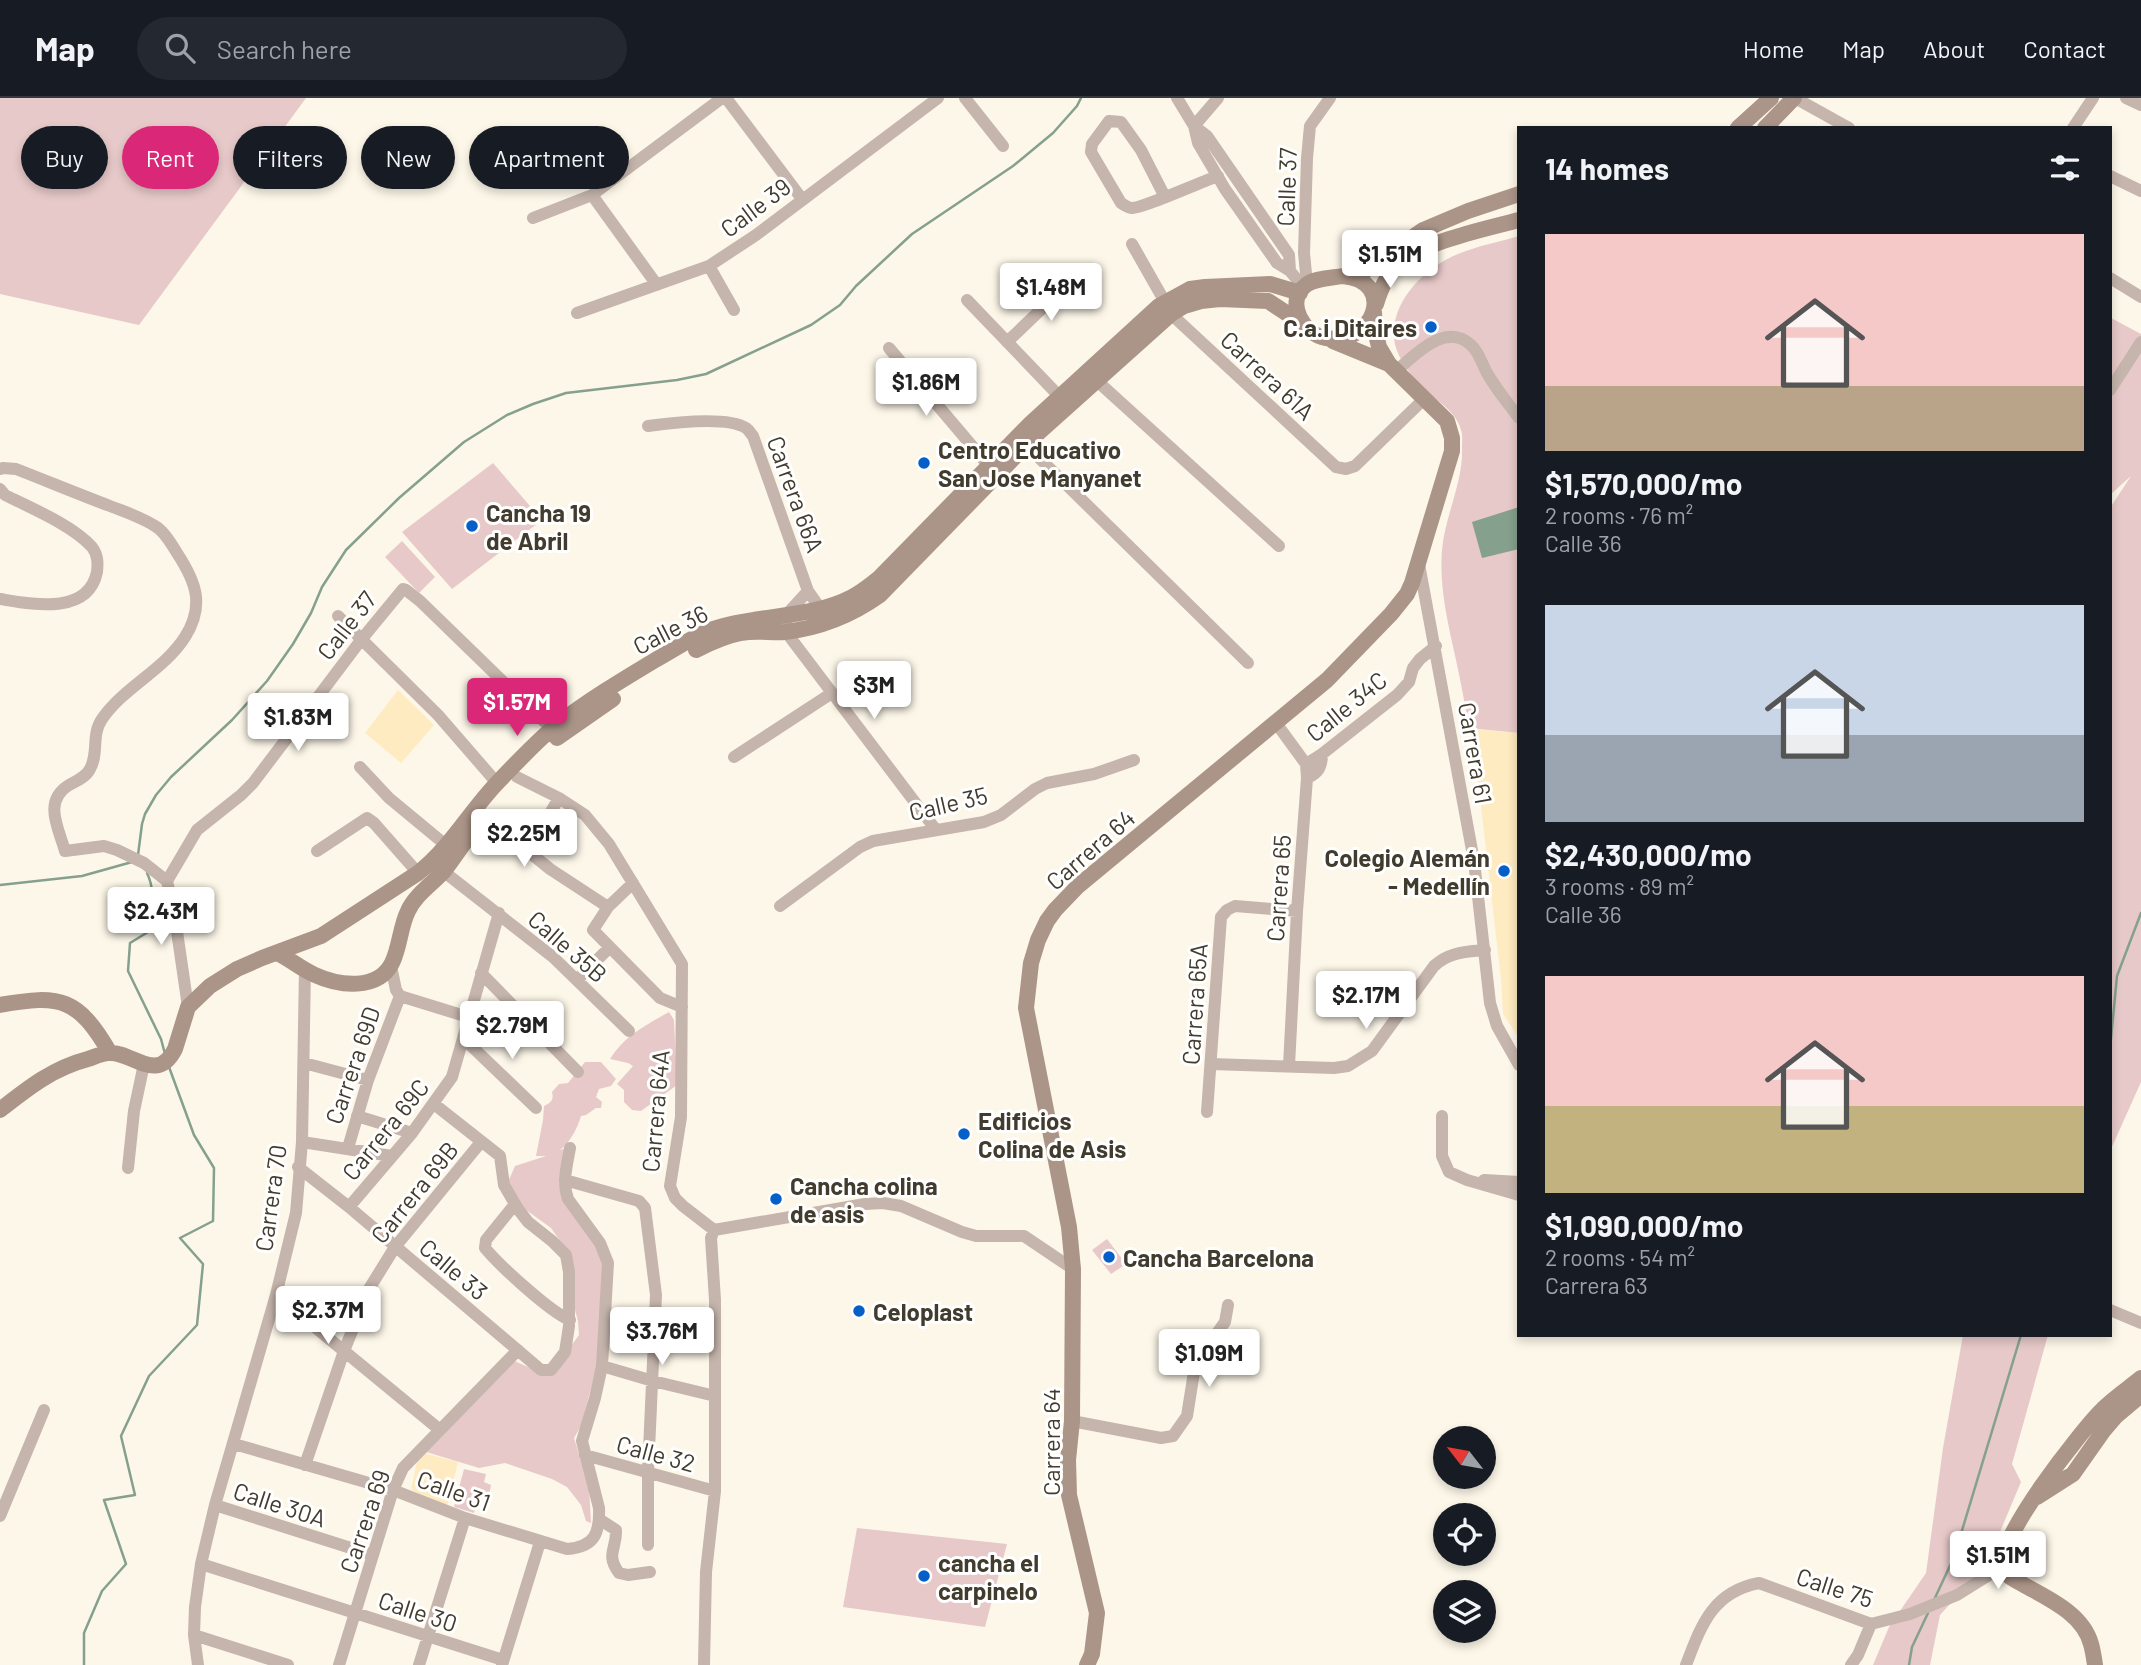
<!DOCTYPE html>
<html lang="en">
<head>
<meta charset="utf-8">
<style>
  body { margin:0; font-family:Barlow,sans-serif; background:#242831; color:#f1f3f6; height:100vh; display:flex; flex-direction:column; font-size:26px; white-space:nowrap }
  * { box-sizing:border-box; margin:0 }
  p { font-size:23px; color:#9ea1a6 }
  .icon { flex:none; width:38px; height:38px; fill:none; stroke:currentColor; stroke-width:2; stroke-linecap:round; stroke-linejoin:round }
  .map { position:relative; flex:1; overflow:hidden }
  .details { position:absolute; left:1517px; top:28px; width:595px; height:1211px; display:flex; flex-direction:column; background:#171b24; border-radius:0px; box-shadow:0 4px 10px #0003 }
  .details>* { flex:none }
  .hud { position:absolute; left:21px; top:28px; width:665px; height:63px; display:flex; gap:14px }
  .needle { width:46px; rotate:301deg }
  .tools { position:absolute; left:1433px; top:1328px; display:grid; gap:14px }
  .tools a { display:grid; place-items:center; width:63px; height:63px; border-radius:50%; background:#171b24; box-shadow:0 4px 10px #0003; font-size:35px }
  .price { position:absolute; translate:-50% -60px; padding:0 16px; border-radius:7px; background:#fff; color:#222; font-size:23px; line-height:46px; filter:drop-shadow(0 2px 4px #0008) }
  .price::after { content:''; position:absolute; left:50%; top:42px; width:21px; height:16px; margin-left:-10px; background:inherit; clip-path:polygon(0 0,100% 0,50% 100%) }
  .price.selected { background:#db2777; color:#fff }
  ul { padding:0; list-style:none }
  li { display:grid; align-content:center; gap:14px; height:371px; padding:0 28px }
  li span { display:grid; place-items:center; height:217px; border-radius:0px; color:#555 }
  li>.icon { margin-inline-start:auto }
  span .icon { width:126px; height:126px; fill:#fffc; stroke-width:1 }
  li b { font-size:30px }
  h2 { display:flex; justify-content:space-between; align-items:center; height:84px; padding:0 28px; font-size:30px }
  .chip { padding:0 24px; border-radius:32px; background:#171b24; box-shadow:0 4px 10px #0003; font-size:24px; line-height:63px }
  .chip.selected { background:#db2777; color:#fff }
  header { display:flex; align-items:center; gap:42px; box-sizing:border-box; height:98px; padding:0 35px; background:#171b24; border-bottom:2px solid #363941 }
  header strong { font-size:33px }
  nav { display:flex; gap:38px; margin-inline-start:auto; font-size:24px }
  .search { width:490px; height:63px; background:#242831; display:flex; align-items:center; gap:18px; box-sizing:border-box; padding:0 24px; border-radius:38px; color:#9ea1a6; font-size:26px }
  .map>svg:first-child { display:block }
</style>
</head>
<body>
<header>
<strong>Map</strong>
<div class="search"><svg class="icon" aria-label="search" viewBox="0 0 24 24"><circle cx="10" cy="10" r="6"/><path d="M15 15l6 6"/></svg>Search here</div>
<nav><a>Home</a><a>Map</a><a>About</a><a>Contact</a></nav>
</header>
<div class="map">
<svg width="2141" height="1567" viewBox="0 0 2141 1567">
  <rect width="100%" height="100%" fill="#fdf7e9"/>
  <path fill="#feebc1" d="M398,592L434,627L401,665L365,635Z
    M1475,631L1519,635V940L1503,916L1501,881L1474,648Z
    M419,1354L458,1364L446,1413L411,1391Z"/>
  <path fill="#e7c9c9" d="M0,0H306L139,227L0,196Z
    M1519,138V635L1469,630C1465,607 1461,585 1456,562C1448,525 1439,490 1442,452C1445,417 1464,383 1462,348C1462,343 1463,337 1461,332C1455,309 1428,299 1415,282C1406,270 1395,255 1394,240C1391,202 1426,169 1458,156C1477,148 1499,144 1519,138Z
    M2111,220L2141,236V984L2111,1051L2110,410L2131,378L2111,396Z
    M493,365L542,422L452,491L402,434Z
    M402,443L435,479L419,495L385,459Z
    M669,914L674,922L677,987L641,1013L632,1012L624,1004V992L617,986L633,968L628,965L610,961C624,938 646,927 669,914Z
    M585,964H601L616,981L611,988L599,991L596,999L602,1004L601,1010H596L586,1017L581,1018C578,1029 570,1045 560,1052L566,1050L561,1083L606,1164L597,1267L581,1328L574,1340L589,1388L591,1425L586,1423L581,1407L567,1389L552,1381L505,1365L479,1370L423,1353L512,1262L542,1275L552,1274L579,1237L578,1223L572,1201L569,1156L551,1130L522,1109L508,1084L515,1068L546,1058H536L543,1022L544,1008C551,1005 554,1002 552,994L559,986L568,985Z
    M1107,1141L1126,1166L1111,1176L1092,1152Z
    M1963,1237H2048L2012,1366L2021,1384L1986,1467L1940,1517L1930,1567H1873L1889,1529L1926,1475L1943,1350Z
    M464,1371L486,1376L484,1384L491,1387L488,1403L479,1397L474,1415L454,1409Z
    M857,1430L1007,1446L985,1529L843,1509Z"/>
  <path fill="#85a08d" d="M1519,409V451L1482,460L1472,424Z"/>
  <g fill="none" stroke-linecap="round" stroke-linejoin="round">
    <path stroke="#85a08d" stroke-width="2.5" d="M138,757L142,726L145,716L156,697L171,679L232,622L267,583L293,546L311,515L322,489L346,452L399,400L464,344L507,317L533,306L566,295L677,282L706,276L811,227L840,207L856,188L912,136L1013,68L1053,35L1077,8L1081,0
      M147,775C155,791 153,813 153,831L130,845L128,873L161,941L165,956
      M0,787L82,778L132,764
      M2110,951L2117,878L2141,815
      M1934,1502L1954,1459L2021,1237
      M84,1567V1535L102,1493L126,1466L104,1402L135,1397L121,1338L149,1278L197,1227L203,1166L180,1140L213,1123L214,1070L194,1037L169,969
      M1909,1567L1912,1549L1928,1515"/>
    <path stroke="#c5b5ac" stroke-width="12" d="M726,0L802,101
      M965,0L1003,48
      M1177,0L1194,28L1198,45L1225,91L1277,165L1290,173L1304,190
      M1795,0L1849,30
      M2126,0L2141,7
      M1194,28L1207,38L1289,157L1290,173
      M1194,28L1218,0
      M2073,30L2093,0
      M2110,78L2141,93
      M592,97L657,187
      M1165,99L1141,52L1121,24L1109,23L1092,46L1091,54L1121,105C1124,107 1127,109 1131,110C1141,111 1203,83 1218,78
      M533,120L592,97L722,0
      M1132,146L1165,204
      M709,168L734,212
      M2110,180L2141,199
      M1307,186L1304,155L1307,60L1310,28L1330,0
      M967,202L1060,299
      M577,215L709,168L756,137L938,0
      M1171,216L1336,369L1346,371L1355,368L1424,301
      M1007,244L1072,182
      M889,250L989,368
      M1396,273C1415,257 1446,223 1471,247C1479,254 1482,266 1487,275C1496,291 1508,305 1519,320
      M1096,282L1279,448
      M2110,292L2141,244
      M648,328C670,325 727,318 746,330C749,332 751,336 753,338L808,493L820,510
      M1026,347L1248,565
      M0,371L3,370L16,371C47,383 78,396 110,408C125,414 144,420 158,430C167,437 171,446 177,455C196,484 205,507 185,539C164,572 124,589 102,621C91,637 99,655 90,671C86,679 77,683 69,687C43,703 58,729 65,753L104,748L117,752L144,765L167,783L174,813L188,909
      M0,391L5,397C31,410 72,427 92,449C98,457 98,465 97,474C88,518 31,506 0,501
      M1419,466L1474,763L1490,905L1497,928L1519,967
      M808,493L787,516L786,534L936,732
      M338,518L438,617L497,685
      M1276,625L1306,666L1307,680L1297,813L1289,968
      M734,659L832,595
      M1306,666L1322,656L1397,597L1409,584L1413,570L1420,561L1436,548
      M360,669L389,700L447,748
      M517,679L559,700L585,717L609,746L682,866L681,1019L670,1088L675,1100L683,1108L714,1132L711,1140L715,1202V1393L706,1474L704,1567
      M1307,680C1319,675 1322,668 1322,656
      M559,700L532,746L534,758L550,771L608,809
      M317,753L367,720L374,725L418,775
      M443,773L553,859L629,933
      M167,783L197,732L241,697L253,685L361,542L403,491L406,492L420,503L552,631
      M633,785L608,809L593,832L660,900L682,909
      M780,808L860,749L873,743L984,724L1001,717L1035,691L1047,685L1094,676L1134,662
      M391,868L396,892L400,898L468,919
      M481,875L578,974
      M577,882L609,850
      M464,941L536,1010
      M304,965L368,982
      M1211,966L1334,970L1348,968L1372,953L1434,868C1449,854 1465,854 1485,852
      M1207,1014L1221,819L1227,812L1235,808L1297,813
      M357,1018L412,1035
      M1442,1018V1058L1449,1074L1467,1082L1519,1097
      M302,1044L392,1058
      M348,1050L368,982L400,898
      M298,1069L349,1109L541,1272H551L565,1254L569,1228V1174L566,1157L552,1143L528,1124L518,1111L504,1087L500,1058L434,1006
      M128,1070L134,1013L144,966
      M565,1082L639,1103L645,1110L656,1197L648,1374V1447
      M1484,1082L1519,1084
      M515,1106L486,1142L485,1150C499,1167 550,1214 570,1222
      M349,1109L412,1035L452,979L499,815
      M714,1132L865,1106L883,1105L901,1108L962,1134L976,1138H1024L1073,1171
      M276,1197L440,1332
      M2110,1212L2141,1225
      M602,1268L653,1283L715,1298
      M1072,1323L1161,1340L1173,1338L1187,1318L1194,1274L1200,1259L1225,1224L1228,1207
      M234,1346L393,1392L465,1420L567,1451C594,1449 600,1436 599,1410L582,1343L595,1300L602,1268L608,1165L600,1145L568,1101C562,1084 567,1067 570,1050
      M585,1357L715,1393
      M305,1367L344,1253L369,1191L395,1149L481,1044
      M215,1407L373,1457
      M0,1418L44,1312
      M599,1421L616,1432C617,1451 605,1456 619,1475L628,1477L650,1474
      M201,1466L503,1562
      M194,1537L288,1567
      M198,1567L194,1537L195,1509L201,1466L215,1407L276,1197L296,1115L302,1044L305,871
      M339,1567L393,1392L403,1370L518,1252
      M419,1567L465,1420
      M502,1567L540,1444
      M1686,1567C1701,1528 1712,1494 1759,1485L1871,1526L1910,1516L1957,1497L2002,1469
      M1851,1567L1858,1557L1871,1526"/>
    <path stroke="#ab9588" stroke-width="16" d="M1738,30L1771,0
      M1765,30L1794,0
      M1343,178C1397,183 1375,248 1326,240C1304,237 1284,204 1306,187C1315,180 1332,180 1343,178Z
      M1356,179L1423,132L1468,113L1519,96
      M1376,206C1381,190 1387,176 1401,164C1424,144 1488,130 1519,122
      M1333,243L1389,266
      M696,552C710,545 725,538 741,535C755,532 771,535 785,534C819,530 852,517 880,497L1037,336L1171,216L1184,208L1201,203L1220,201L1268,203L1303,226
      M557,640L613,601
      M277,855C290,861 301,871 315,877C339,888 378,893 392,865C400,849 400,829 408,813C415,797 432,786 444,773C455,759 465,743 476,729
      M0,907C61,896 78,900 110,955
      M0,1012C28,990 53,970 88,961C94,959 102,955 109,955C132,953 157,987 175,951L188,909L210,888L237,871L262,860L321,838L418,775C451,749 470,713 498,684C516,665 535,645 555,628C587,603 622,582 657,561C675,551 694,538 713,531C758,516 810,521 852,499C862,494 870,487 878,481L1029,327L1159,208L1190,191L1205,189L1270,186L1300,195
      M2037,1399L2073,1376L2104,1332L2116,1318L2141,1297
      M1087,1567L1092,1556L1097,1515L1069,1397L1068,1362L1072,1323L1073,1171L1069,1129L1026,910L1031,865L1038,842L1047,823L1055,812L1078,788L1327,582L1391,516L1407,496L1412,485L1452,353V340L1447,323L1389,266L1379,249L1375,232L1374,214
      M2095,1567C2094,1560 2093,1553 2091,1546C2083,1516 2049,1501 2024,1487C2017,1483 2007,1479 2003,1471C1991,1447 2083,1330 2103,1311C2115,1299 2129,1290 2141,1280"/>
  </g>
  <g fill="#055fc9" stroke="#fff" stroke-width="2.5">
    <circle cx="1431" cy="229" r="7"/>
    <circle cx="924" cy="365" r="7"/>
    <circle cx="472" cy="428" r="7"/>
    <circle cx="1504" cy="773" r="7"/>
    <circle cx="964" cy="1036" r="7"/>
    <circle cx="776" cy="1101" r="7"/>
    <circle cx="1109" cy="1159" r="7"/>
    <circle cx="859" cy="1213" r="7"/>
    <circle cx="924" cy="1478" r="7"/>
  </g>
  <g text-anchor="middle" dominant-baseline="central" stroke-width="6" stroke-linejoin="round" paint-order="stroke">
    <g font-size="24" fill="#423c2e" stroke="#fff">
      <text transform="translate(1286 89) rotate(-88)">Calle 37</text>
      <text transform="translate(755 109) rotate(-37)">Calle 39</text>
      <text transform="translate(1268 277) rotate(43)">Carrera 61A</text>
      <text transform="translate(796 396) rotate(70)">Carrera 66A</text>
      <text transform="translate(346 527) rotate(-52)">Calle 37</text>
      <text transform="translate(670 531) rotate(-27)">Calle 36</text>
      <text transform="translate(1346 608) rotate(-39)">Calle 34C</text>
      <text transform="translate(1476 655) rotate(80)">Carrera 61</text>
      <text transform="translate(948 705) rotate(-13)">Calle 35</text>
      <text transform="translate(1090 751) rotate(-41)">Carrera 64</text>
      <text transform="translate(1278 790) rotate(-86)">Carrera 65</text>
      <text transform="translate(568 848) rotate(41)">Calle 35B</text>
      <text transform="translate(1194 906) rotate(-86)">Carrera 65A</text>
      <text transform="translate(352 967) rotate(-71)">Carrera 69D</text>
      <text transform="translate(655 1013) rotate(-85)">Carrera 64A</text>
      <text transform="translate(385 1031) rotate(-51)">Carrera 69C</text>
      <text transform="translate(414 1094) rotate(-51)">Carrera 69B</text>
      <text transform="translate(270 1100) rotate(-82)">Carrera 70</text>
      <text transform="translate(454 1171) rotate(40)">Calle 33</text>
      <text transform="translate(1050 1344) rotate(-90)">Carrera 64</text>
      <text transform="translate(656 1355) rotate(15)">Calle 32</text>
      <text transform="translate(454 1392) rotate(20)">Calle 31</text>
      <text transform="translate(280 1406) rotate(18)">Calle 30A</text>
      <text transform="translate(364 1423) rotate(-71)">Carrera 69</text>
      <text transform="translate(1835 1489) rotate(18)">Calle 75</text>
      <text transform="translate(418 1513) rotate(18)">Calle 30</text>
    </g>
    <g font-size="24" font-weight="bold" fill="#423c2e" stroke="#fff" text-anchor="start">
      <text x="1417" y="229" text-anchor="end">C.a.i Ditaires</text>
      <text x="938" y="351">Centro Educativo<tspan x="938" dy="28">San Jose Manyanet</tspan></text>
      <text x="486" y="414">Cancha 19<tspan x="486" dy="28">de Abril</tspan></text>
      <text x="1490" y="759" text-anchor="end">Colegio Alemán<tspan x="1490" dy="28">- Medellín</tspan></text>
      <text x="978" y="1022">Edificios<tspan x="978" dy="28">Colina de Asis</tspan></text>
      <text x="790" y="1087">Cancha colina<tspan x="790" dy="28">de asis</tspan></text>
      <text x="1123" y="1159">Cancha Barcelona</text>
      <text x="873" y="1213">Celoplast</text>
      <text x="938" y="1464">cancha el<tspan x="938" dy="28">carpinelo</tspan></text>
    </g>
  </g>
</svg>
<div class="tools">
<a><svg class="needle" viewBox="-14 -14 28 28"><path d="M0-13l5 13h-10z" fill="#e53935"/><path d="M0 13l5-13h-10z" fill="#9ea1a6"/></svg></a>
<a><svg class="icon" aria-label="locate" viewBox="0 0 24 24"><circle cx="12" cy="12" r="6"/><path d="M12 2v4M12 18v4M2 12h4M18 12h4"/></svg></a>
<a><svg class="icon" aria-label="layers" viewBox="0 0 24 24"><path d="M12 4l9 5-9 5-9-5zM3 14l9 5 9-5"/></svg></a>
</div>
<b class="price" style="left:1390px;top:192px">$1.51M</b>
<b class="price" style="left:1051px;top:225px">$1.48M</b>
<b class="price" style="left:926px;top:320px">$1.86M</b>
<b class="price" style="left:874px;top:623px">$3M</b>
<b class="price selected" style="left:517px;top:640px">$1.57M</b>
<b class="price" style="left:298px;top:655px">$1.83M</b>
<b class="price" style="left:524px;top:771px">$2.25M</b>
<b class="price" style="left:161px;top:849px">$2.43M</b>
<b class="price" style="left:1366px;top:933px">$2.17M</b>
<b class="price" style="left:512px;top:963px">$2.79M</b>
<b class="price" style="left:328px;top:1248px">$2.37M</b>
<b class="price" style="left:662px;top:1269px">$3.76M</b>
<b class="price" style="left:1209px;top:1291px">$1.09M</b>
<b class="price" style="left:1998px;top:1493px">$1.51M</b>
<div class="hud">
<a class="chip">Buy</a>
<a class="chip selected">Rent</a>
<a class="chip">Filters</a>
<a class="chip">New</a>
<a class="chip">Apartment</a>
</div>
<section class="details">
<h2>14 homes<svg class="icon" aria-label="filters" viewBox="0 0 24 24"><path d="M4 7h16M4 17h16"/><circle cx="9" cy="7" r="2"/><circle cx="15" cy="17" r="2"/></svg></h2>
<ul>
<li><span style="background:linear-gradient(#f6c9c9 70%,#b9a48a 0)"><svg class="icon" aria-label="home" viewBox="0 0 24 24"><path d="M3 11l9-7 9 7M6 9v11h12V9"/></svg></span><div><b>$1,570,000/mo</b><p>2 rooms · 76 m²</p><p>Calle 36</p></div></li>
<li><span style="background:linear-gradient(#c9d6e8 60%,#9aa5b1 0)"><svg class="icon" aria-label="home" viewBox="0 0 24 24"><path d="M3 11l9-7 9 7M6 9v11h12V9"/></svg></span><div><b>$2,430,000/mo</b><p>3 rooms · 89 m²</p><p>Calle 36</p></div></li>
<li><span style="background:linear-gradient(#f6c9c9 60%,#c2b280 0)"><svg class="icon" aria-label="home" viewBox="0 0 24 24"><path d="M3 11l9-7 9 7M6 9v11h12V9"/></svg></span><div><b>$1,090,000/mo</b><p>2 rooms · 54 m²</p><p>Carrera 63</p></div></li>
</ul>
</section>
</div>
</body>
</html>
